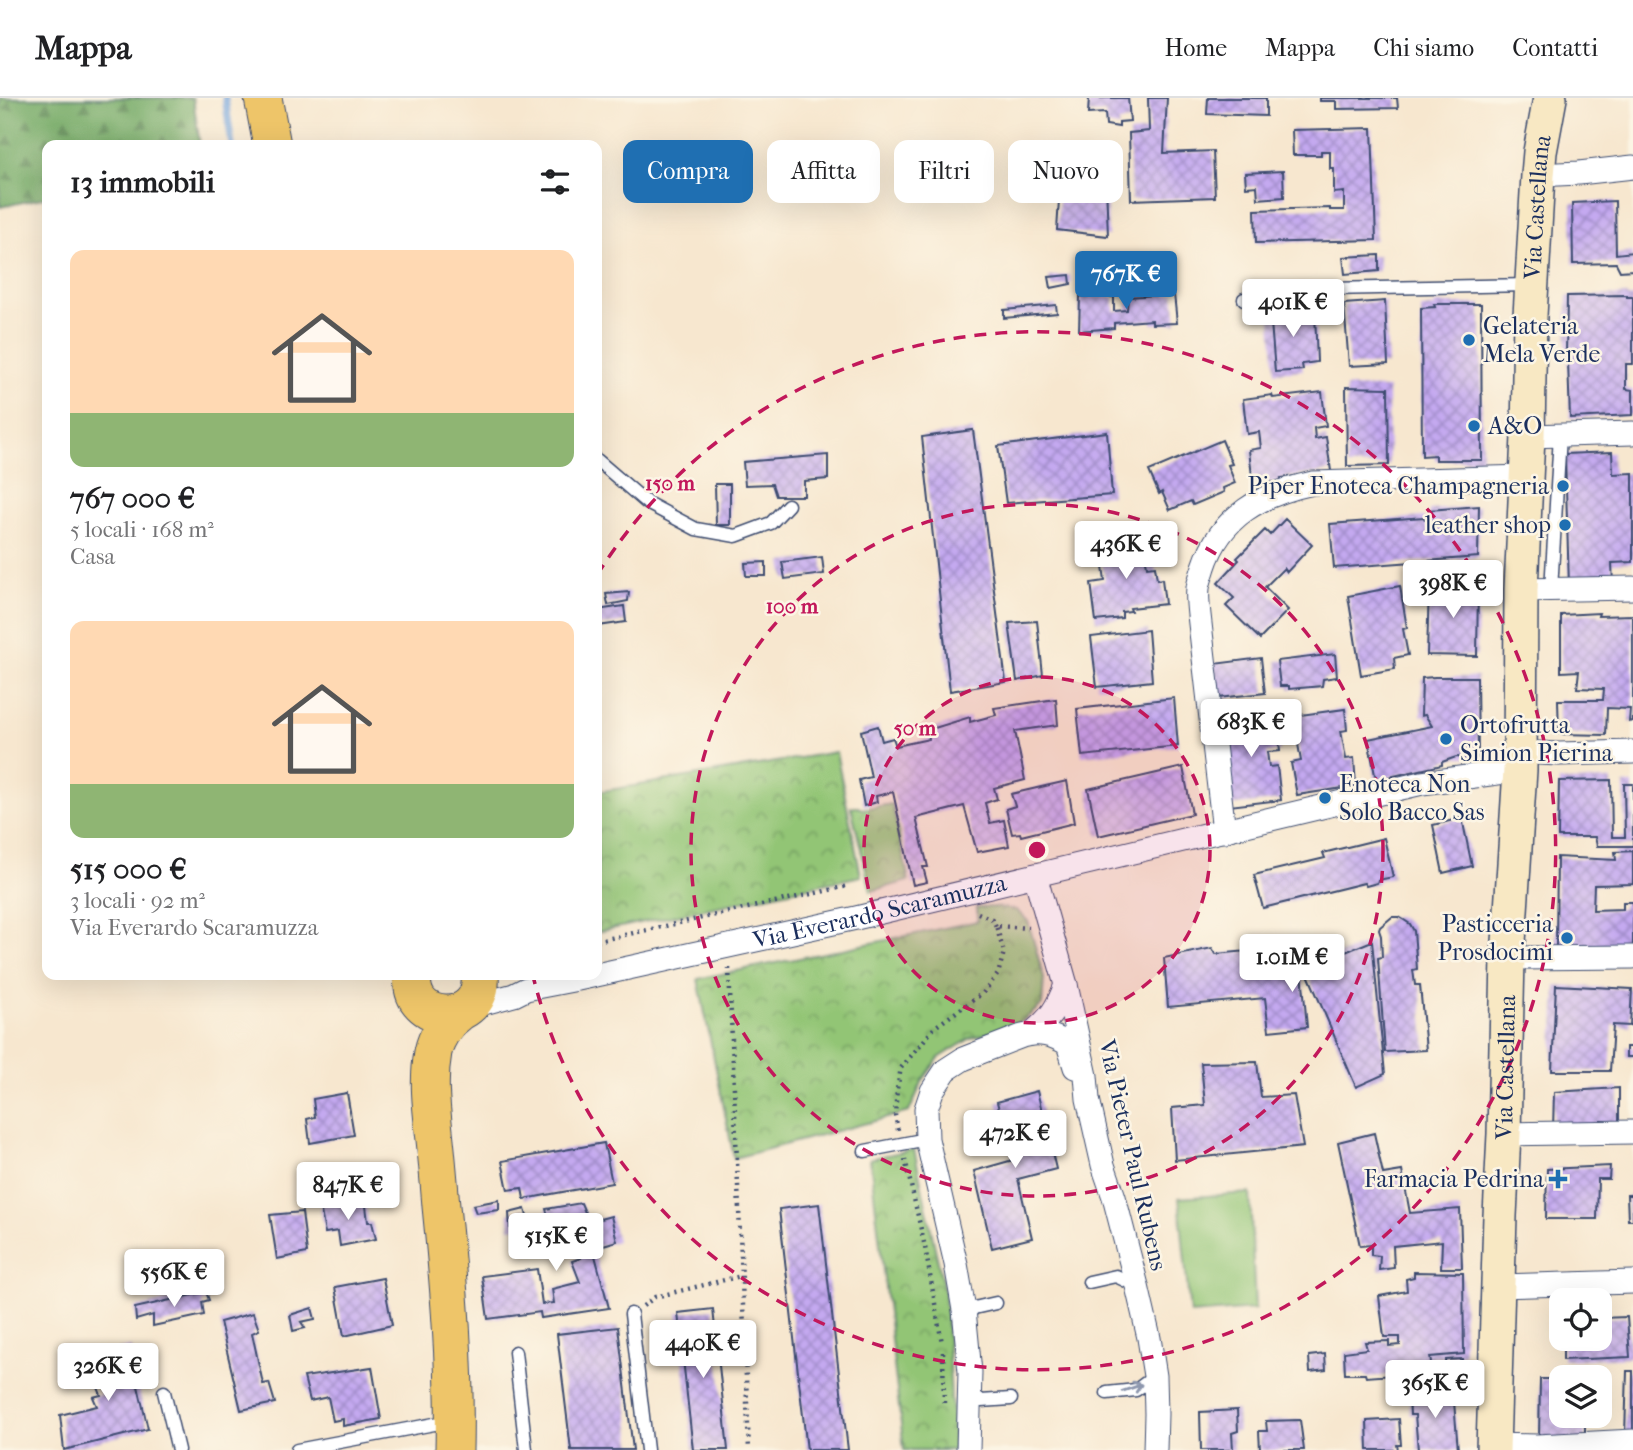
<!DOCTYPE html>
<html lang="it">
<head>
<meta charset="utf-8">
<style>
  body { margin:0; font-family:"IM FELL French Canon",serif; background:#f6f6f6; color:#202124; height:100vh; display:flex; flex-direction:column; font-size:26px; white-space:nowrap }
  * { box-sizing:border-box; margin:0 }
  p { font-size:23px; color:#757577 }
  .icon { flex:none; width:38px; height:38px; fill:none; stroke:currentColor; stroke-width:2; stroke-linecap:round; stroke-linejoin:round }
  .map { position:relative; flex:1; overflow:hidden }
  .sheet { position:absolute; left:42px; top:42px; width:560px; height:840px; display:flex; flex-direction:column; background:#fff; border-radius:14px; box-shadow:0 7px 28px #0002 }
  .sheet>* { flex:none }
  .top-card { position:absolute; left:623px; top:42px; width:665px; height:63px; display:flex; gap:14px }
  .tools { position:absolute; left:1549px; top:1190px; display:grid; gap:14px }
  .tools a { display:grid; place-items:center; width:63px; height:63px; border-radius:14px; background:#fff; box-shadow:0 7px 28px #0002; font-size:35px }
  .price { position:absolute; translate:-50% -60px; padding:0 16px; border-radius:7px; background:#fff; color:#222; font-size:23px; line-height:46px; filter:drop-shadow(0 2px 4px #0008) }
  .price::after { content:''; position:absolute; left:50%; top:42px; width:21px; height:16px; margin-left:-10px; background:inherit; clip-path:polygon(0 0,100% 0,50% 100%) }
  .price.on { background:#1f6fb2; color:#fff }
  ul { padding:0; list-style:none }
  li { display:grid; align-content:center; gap:14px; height:371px; padding:0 28px }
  li span { display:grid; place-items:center; height:217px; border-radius:14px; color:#555 }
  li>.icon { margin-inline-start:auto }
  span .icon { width:126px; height:126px; fill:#fffc; stroke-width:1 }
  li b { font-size:30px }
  h2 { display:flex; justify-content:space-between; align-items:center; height:84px; padding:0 28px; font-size:30px }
  .pill { padding:0 24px; border-radius:14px; background:#fff; box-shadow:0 7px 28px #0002; font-size:24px; line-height:63px }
  .pill.on { background:#1f6fb2; color:#fff }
  header { display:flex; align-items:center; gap:42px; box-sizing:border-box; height:98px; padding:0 35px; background:#fff; border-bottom:2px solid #e0e0e0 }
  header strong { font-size:33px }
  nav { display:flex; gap:38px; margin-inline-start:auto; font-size:24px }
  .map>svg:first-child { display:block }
</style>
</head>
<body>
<header>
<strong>Mappa</strong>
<nav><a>Home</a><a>Mappa</a><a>Chi siamo</a><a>Contatti</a></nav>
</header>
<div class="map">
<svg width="1633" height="1352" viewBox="0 0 1633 1352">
  <defs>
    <pattern id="forest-firs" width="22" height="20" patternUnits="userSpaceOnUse" patternTransform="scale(1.75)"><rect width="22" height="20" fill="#75aa66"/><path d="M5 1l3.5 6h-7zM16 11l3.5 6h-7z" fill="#5f8b57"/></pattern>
    <pattern id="park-crowns" width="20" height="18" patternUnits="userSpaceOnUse" patternTransform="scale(1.75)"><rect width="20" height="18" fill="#92c575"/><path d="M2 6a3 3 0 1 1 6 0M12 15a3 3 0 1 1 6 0" fill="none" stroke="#76a063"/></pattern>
    <pattern id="building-cross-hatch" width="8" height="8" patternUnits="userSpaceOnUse" patternTransform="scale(1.75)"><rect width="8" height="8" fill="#c4a9f0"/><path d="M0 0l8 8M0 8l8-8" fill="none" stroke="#9e8ac6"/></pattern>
  </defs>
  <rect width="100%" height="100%" fill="#fcf5e5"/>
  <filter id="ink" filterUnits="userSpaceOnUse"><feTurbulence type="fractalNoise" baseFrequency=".0143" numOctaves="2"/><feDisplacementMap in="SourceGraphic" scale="14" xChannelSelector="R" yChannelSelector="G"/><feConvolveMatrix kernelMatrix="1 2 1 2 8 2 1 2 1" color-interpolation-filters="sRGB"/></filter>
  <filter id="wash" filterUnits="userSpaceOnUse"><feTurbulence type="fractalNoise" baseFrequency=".00686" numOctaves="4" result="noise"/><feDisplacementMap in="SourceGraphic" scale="28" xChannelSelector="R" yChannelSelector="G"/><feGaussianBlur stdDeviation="1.57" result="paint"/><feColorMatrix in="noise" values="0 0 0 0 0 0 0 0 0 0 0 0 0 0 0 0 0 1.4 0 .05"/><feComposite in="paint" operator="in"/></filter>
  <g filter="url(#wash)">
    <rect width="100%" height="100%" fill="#f7e7cf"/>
    <path fill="url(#forest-firs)" stroke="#486c62" stroke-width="2" d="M0,0H193L200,47H47V99L0,109Z"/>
    <path fill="url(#park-crowns)" stroke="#567a6a" stroke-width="2" d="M836,654L861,778L597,834V694Z
      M892,706L909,783L871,793L851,709H858L862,711Z
      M995,809L1016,812L1028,823L1044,880L1042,907L1017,927L971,940L939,960L923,982L909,1014L734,1060L698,881L978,823L976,810Z
      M914,1051L945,1197L954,1352H904L870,1061Z"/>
    <path fill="#92c575" stroke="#567a6a" stroke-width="2" d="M1250,1095L1255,1211L1190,1216L1179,1100Z"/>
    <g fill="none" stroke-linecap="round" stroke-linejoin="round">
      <path stroke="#72a3dd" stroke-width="7" d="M225,0L232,47"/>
    </g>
    <g id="blocks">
      <path fill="url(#building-cross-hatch)" d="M1089,0H1128L1130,23L1119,24V29L1106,27L1105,15L1088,16Z
        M1148,0H1167L1164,55L1213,53L1215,99L1131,102L1129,35L1149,33Z
        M1208,0H1266V18L1207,16Z
        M1320,0H1397L1398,10L1336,11V3H1320Z
        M1372,30L1376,142L1256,145L1255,112L1330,110V112H1344V94L1334,95V71H1330V53H1321V57H1293L1292,32Z
        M1283,73L1284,99L1258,101L1257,88L1246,89L1245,75Z
        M1106,86L1108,138L1057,132L1060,87Z
        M1615,103L1616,156L1633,154V172L1620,173L1616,165L1573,166L1572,105Z
        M1379,157V173L1345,176L1343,159Z
        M1070,177L1071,186L1051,190L1049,179Z
        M1174,196L1177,225L1152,226V222L1114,225V230L1079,233L1080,198L1114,199V213L1127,212L1128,199Z
        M1627,197V199H1633V266H1626V291L1633,292V317L1570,320L1568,264L1566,257L1567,198Z
        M1385,203L1388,266L1349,268L1344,206Z
        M1434,206H1481L1482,362H1435V357L1422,358L1421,210L1435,209Z
        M1056,207L1057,215L1004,220V212Z
        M1298,209L1299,216L1315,215L1317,264L1302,266L1303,272L1275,274L1270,212Z
        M1346,289L1388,290L1389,367L1347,368Z
        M1322,294L1326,328L1314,330L1315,341L1326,339L1331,373L1281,380L1282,383L1253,387L1249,352L1261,350L1259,334L1247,336L1243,301L1272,297L1273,300Z
        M973,332L1006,584L950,593L922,339Z
        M1107,334L1112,397L1006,405L998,348Z
        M1222,342L1232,366L1228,367L1235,385L1223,390L1224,394L1193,407L1191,403L1170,412L1162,394L1159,396L1149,373Z
        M1612,354L1613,376L1633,375V464L1612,465L1613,487L1569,488L1565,356Z
        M828,357V381L804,383V398H776L772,386L745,387L743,364Z
        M715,386H730V427H716Z
        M1479,408L1478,459L1334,470L1330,426L1424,419L1425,422H1429V412Z
        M1285,421L1312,447L1287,474L1284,470L1265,489L1288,512L1260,541L1226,508L1234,500L1218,485L1239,462L1237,460L1265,432L1270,437Z
        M1143,442L1147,469L1155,468L1157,482L1162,481L1165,506L1130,510L1131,513L1122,514V520L1096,523L1091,485L1105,483L1100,447Z
        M822,459L824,476L785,481L782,464Z
        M766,464V478H746L745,465Z
        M1429,487H1478L1477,558L1427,557Z
        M1400,488L1407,530L1403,531L1408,557L1394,560L1395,571L1361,577L1348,498Z
        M629,494L628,503L608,507L606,496Z
        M624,508L626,524L598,528L597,512Z
        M1599,515L1598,518L1633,517V623L1629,624L1630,611L1607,610L1606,637L1559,636L1558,602H1603L1604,591L1577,590L1579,573L1561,574V517Z
        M1037,523L1043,577L1017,583L1009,525Z
        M1148,532L1152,583L1097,589L1091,539Z
        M1335,556L1337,579L1323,581L1322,588L1289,591V588H1280L1277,563Z
        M1261,560L1265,595L1218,600L1214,566Z
        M1435,579H1477L1478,660L1456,659L1442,664V667L1376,682L1368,641L1432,628L1425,617L1421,618L1422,580Z
        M1174,600L1178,648L1082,658L1077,611Z
        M1056,601L1058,627L1015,633L1025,682L994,690L997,701L985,705L990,725L1004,722L1009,748L977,754L964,708L916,720L928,769H923L927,784L913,787L893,694L876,698L877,704L864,708L859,682L871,679L861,633L878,628L882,643L893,640L896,648L929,641L928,632L970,619V624L996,617L994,610Z
        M1345,611L1347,632L1341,633L1346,661L1354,660L1356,688L1297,697L1291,665L1301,663L1293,618Z
        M1276,616L1280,653L1267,654L1269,669L1277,668L1281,702L1230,708L1219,623Z
        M1183,669L1192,716L1098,738L1088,691Z
        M1611,682L1612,739H1625L1624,686H1633V748H1597L1595,739H1558L1559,683Z
        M1067,683L1074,725L1021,738L1020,735L1012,736L1006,711L1015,708L1011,696Z
        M1462,720L1472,768L1443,775L1433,727Z
        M1384,740L1393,779L1378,782L1377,785L1366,788L1364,785L1263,810L1254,777L1325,760L1323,755Z
        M1633,753V786L1594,787L1593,812L1623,811V804H1633V850H1556L1557,759L1616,762L1615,754Z
        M1392,819H1399L1404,822L1410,826L1414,833L1417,871L1413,872L1415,887H1420L1426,952L1385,954L1378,860L1382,859L1381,838L1379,832L1380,829Z
        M1372,843L1385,976L1356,989L1307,874H1302L1307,929L1269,933L1265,900L1168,909L1164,860L1212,850L1216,856L1302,848L1304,871Z
        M1556,887L1632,891L1630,928L1613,927L1610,973H1552Z
        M1626,949H1633V959H1626Z
        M1257,964L1261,999L1294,997L1303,1049L1175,1062L1172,1010L1205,1007L1201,965Z
        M1619,990V1029L1553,1032L1554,994Z
        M1037,993L1056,1071L1018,1081L1032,1140L992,1150L974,1073L1013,1062L997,1004Z
        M347,995L354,1037L310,1045L307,1021L315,1019L313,1001Z
        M1374,1035L1383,1076L1402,1073L1410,1115L1460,1111L1462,1170H1441L1442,1143L1393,1148L1394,1170L1379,1172L1380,1158L1371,1157V1147L1360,1148L1338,1044Z
        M604,1045L612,1085L524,1101L522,1090L508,1092L502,1063Z
        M1610,1068L1609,1081H1598L1597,1121H1546L1547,1071Z
        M1627,1097H1633V1122H1628Z
        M365,1100L368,1124H372L376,1141L340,1148L338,1133L325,1135L320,1108Z
        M499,1102V1112L476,1115L473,1107Z
        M581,1105L589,1124L611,1118L617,1143L593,1150L609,1210L541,1220L540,1214L488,1221L482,1178L537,1171L542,1206L554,1205L552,1191L580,1184L572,1163L581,1160L573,1132L553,1134L546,1111Z
        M819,1106L848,1352H807L779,1111Z
        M525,1111L530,1129L510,1130L509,1115Z
        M302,1114L307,1155L277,1161L270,1117Z
        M1414,1174L1463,1175L1464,1256L1430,1259L1433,1278L1392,1282L1393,1277L1366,1279L1365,1276H1345L1344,1254L1367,1251L1365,1244L1389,1243V1248L1400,1247V1239H1384L1379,1198L1407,1193L1406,1181L1414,1179Z
        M383,1180L392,1227L344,1238L335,1189Z
        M206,1194L209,1202L202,1204L204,1217L153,1228V1217L136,1222L135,1210Z
        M312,1210L315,1221L301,1224L305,1230L293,1233L290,1217Z
        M713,1211L728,1352H693L678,1215Z
        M253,1215L259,1232L252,1235L263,1286L269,1285L275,1305L241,1312L220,1224Z
        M1627,1219L1630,1259L1563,1262V1244L1569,1243V1241H1600V1220Z
        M618,1229L633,1352H571L557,1236Z
        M131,1249L138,1288L148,1331L64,1352L60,1317L97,1308L93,1299L101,1297L86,1259Z
        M1325,1256L1326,1272L1310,1274L1309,1258Z
        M1462,1261V1277H1446V1262Z
        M372,1269L381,1321L343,1328V1321L333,1323L328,1299L310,1303L304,1279Z
        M1627,1273H1633V1337L1625,1336Z
        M1540,1281H1561V1318H1585V1344L1539,1342Z
        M1600,1281L1606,1282L1605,1314H1600Z
        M1453,1292L1458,1352H1418L1415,1317H1410L1409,1298L1420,1297V1294Z
        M1237,1312L1238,1333L1232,1335L1233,1352H1201L1200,1314Z
        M1399,1321L1401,1347H1397L1398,1352H1368L1367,1323Z
        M1300,1322L1304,1352H1260L1259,1333H1267L1266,1323Z"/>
    </g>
  </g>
  <g filter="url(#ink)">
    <use href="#blocks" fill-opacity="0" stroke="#3c4b6f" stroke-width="2"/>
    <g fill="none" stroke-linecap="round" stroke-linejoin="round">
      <g stroke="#3c4b6f" stroke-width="15">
        <path id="lane" d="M1244,201L1328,191L1529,187
          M597,362L647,405L696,431L736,438L771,425L788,407
          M1551,492L1560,337
          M865,1053L927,1041
          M1089,1184L1116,1178L1137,1188
          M631,1216L647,1352
          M965,1220L974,1210L996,1205
          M515,1254L526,1352
          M970,1293L981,1303L1011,1301
          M164,1294L178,1352
          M1107,1295L1136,1292L1155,1278
          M297,1352L450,1323"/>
      </g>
      <g stroke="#3c4b6f" stroke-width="25">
        <g id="street">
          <path d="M1538,77L1579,75L1633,69"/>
          <path d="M1528,338L1633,335"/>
          <path d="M1521,492L1633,490"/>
          <path d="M1519,654L1559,656L1633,654"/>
          <path d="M1224,733L1199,517C1198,508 1197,499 1198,490C1199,483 1202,476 1204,469C1221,417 1262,396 1313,385L1526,379"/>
          <path d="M1035,777L1066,887L1086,978L1088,1001L1103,1067L1114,1099L1137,1188L1149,1240L1155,1278L1156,1316L1155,1352"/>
          <path d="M1508,860L1633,859"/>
          <path id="s1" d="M469,909L514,897L526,891L578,881L856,820L1422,685L1520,672"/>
          <path d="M1031,936C1051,920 1057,910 1066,887"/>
          <path d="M1504,1036L1633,1034"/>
          <path d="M1498,1188L1633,1184"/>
          <path d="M1493,1347L1537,1348L1633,1343"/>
          <path d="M968,1352L970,1274L964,1212L956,1166L927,1041L926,1011L932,993L946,972L963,961L1022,938C1040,933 1053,937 1068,946L1075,969"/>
        </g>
      </g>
      <g stroke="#3c4b6f" stroke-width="36">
        <g id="secondary">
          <path id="s2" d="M1493,1352L1500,1118L1504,1036L1508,860L1520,672L1521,492L1528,338L1530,218L1538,77L1540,54L1550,0"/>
        </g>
      </g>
      <g stroke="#3c4b6f" stroke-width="39">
        <path id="primary" d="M263,0L272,47
          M413,877C406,928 485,930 480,877
          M454,1352C456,1271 449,1188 441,1108C439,1083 437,1058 434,1033C431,1007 428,981 433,954C436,939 446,924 459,915"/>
      </g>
      <path stroke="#3c4b6f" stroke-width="4.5" stroke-dasharray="2 5" stroke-linecap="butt" d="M978,815L992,821L996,828
        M597,843L848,788
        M729,870L749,1352
        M898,1032L895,1017L897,991L901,970L935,929L983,895L998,876L1004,854L996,828L1028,830
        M905,1061L925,1149L942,1245
        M643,1208L655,1199L741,1178
        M943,1254L944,1308"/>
      <use href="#lane" stroke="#fff" stroke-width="12"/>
      <use href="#street" stroke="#fff" stroke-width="23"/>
      <use href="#secondary" stroke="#f8e8c3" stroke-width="33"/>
      <use href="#primary" stroke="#eec569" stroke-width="37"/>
    </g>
    <defs><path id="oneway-shaft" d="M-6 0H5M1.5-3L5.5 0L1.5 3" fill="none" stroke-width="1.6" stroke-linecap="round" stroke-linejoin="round" transform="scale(1.75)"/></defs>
    <use stroke="#8d97ae" href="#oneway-shaft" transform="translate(1132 1290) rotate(-19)"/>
  </g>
  <circle cx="1037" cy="752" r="173" fill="#c2185b" fill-opacity=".12"/>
  <g fill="none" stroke="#c2185b" stroke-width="3.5" stroke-dasharray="12 9">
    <circle cx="1037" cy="752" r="173"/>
    <circle cx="1037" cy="752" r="346"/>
    <path d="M597 477A519 519 0 1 1 533 878"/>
  </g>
  <g fill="#1f6fb2" stroke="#fcf5e5" stroke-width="2.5">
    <circle cx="1469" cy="242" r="7"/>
    <circle cx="1474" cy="328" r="7"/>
    <circle cx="1563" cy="388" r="7"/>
    <circle cx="1565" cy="427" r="7"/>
    <circle cx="1446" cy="641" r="7"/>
    <circle cx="1325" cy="700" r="7"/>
    <circle cx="1567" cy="840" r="7"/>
    <path d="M1554.5 1070.5h7v7h7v7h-7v7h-7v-7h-7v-7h7z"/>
  </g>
  <g text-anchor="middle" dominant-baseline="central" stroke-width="5" stroke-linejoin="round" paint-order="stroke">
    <g font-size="24" fill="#1b2f5e" stroke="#fcf5e5">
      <text stroke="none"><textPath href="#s2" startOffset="1244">Via Castellana</textPath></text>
      <text stroke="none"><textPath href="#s1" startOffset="422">Via Everardo Scaramuzza</textPath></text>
      <text stroke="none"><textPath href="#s2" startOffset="383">Via Castellana</textPath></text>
      <text transform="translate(1133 1057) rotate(77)">Via Pieter Paul Rubens</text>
    </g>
    <g font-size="24" fill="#1b2f5e" stroke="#fcf5e5" text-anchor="start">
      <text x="1483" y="228">Gelateria<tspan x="1483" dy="28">Mela Verde</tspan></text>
      <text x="1488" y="328">A&amp;O</text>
      <text x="1549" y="388" text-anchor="end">Piper Enoteca Champagneria</text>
      <text x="1551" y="427" text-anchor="end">leather shop</text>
      <text x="1460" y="627">Ortofrutta<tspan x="1460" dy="28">Simion Pierina</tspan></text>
      <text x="1339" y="686">Enoteca Non<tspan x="1339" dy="28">Solo Bacco Sas</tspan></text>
      <text x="1553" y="826" text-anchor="end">Pasticceria<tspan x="1553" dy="28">Prosdocimi</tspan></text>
      <text x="1544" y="1081" text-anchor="end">Farmacia Pedrina</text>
    </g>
  </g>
  <circle cx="1037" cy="752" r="10" fill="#c2185b" stroke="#fcf5e5" stroke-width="3.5"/>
  <g font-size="21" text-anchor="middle" font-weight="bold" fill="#c2185b" stroke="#fcf5e5" stroke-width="5" stroke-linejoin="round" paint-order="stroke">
    <text x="670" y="392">150 m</text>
    <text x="792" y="515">100 m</text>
    <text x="915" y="637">50 m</text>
  </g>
</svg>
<div class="tools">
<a><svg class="icon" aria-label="locate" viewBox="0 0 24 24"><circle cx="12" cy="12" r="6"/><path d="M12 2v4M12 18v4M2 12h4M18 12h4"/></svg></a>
<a><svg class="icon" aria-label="layers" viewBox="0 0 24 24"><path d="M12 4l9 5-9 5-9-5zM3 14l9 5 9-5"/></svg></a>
</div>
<b class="price on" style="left:1126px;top:213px">767K €</b>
<b class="price" style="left:1293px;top:241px">401K €</b>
<b class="price" style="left:1126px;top:483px">436K €</b>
<b class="price" style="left:1453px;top:522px">398K €</b>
<b class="price" style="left:1251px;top:661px">683K €</b>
<b class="price" style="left:1292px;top:896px">1.01M €</b>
<b class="price" style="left:1015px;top:1072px">472K €</b>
<b class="price" style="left:348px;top:1124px">847K €</b>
<b class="price" style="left:556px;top:1175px">515K €</b>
<b class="price" style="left:174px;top:1211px">556K €</b>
<b class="price" style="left:703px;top:1282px">440K €</b>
<b class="price" style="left:108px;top:1305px">326K €</b>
<b class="price" style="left:1435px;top:1322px">365K €</b>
<div class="top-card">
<a class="pill on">Compra</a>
<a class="pill">Affitta</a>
<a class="pill">Filtri</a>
<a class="pill">Nuovo</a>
</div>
<section class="sheet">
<h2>13 immobili<svg class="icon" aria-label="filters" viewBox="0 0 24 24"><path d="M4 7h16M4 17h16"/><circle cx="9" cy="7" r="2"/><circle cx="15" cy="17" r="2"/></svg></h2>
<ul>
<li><span style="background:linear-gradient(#ffd9b3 75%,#8fb573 0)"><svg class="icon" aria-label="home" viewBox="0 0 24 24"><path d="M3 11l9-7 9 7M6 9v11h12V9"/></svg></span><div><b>767 000 €</b><p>5 locali · 168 m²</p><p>Casa</p></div></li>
<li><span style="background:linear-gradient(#ffd9b3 75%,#8fb573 0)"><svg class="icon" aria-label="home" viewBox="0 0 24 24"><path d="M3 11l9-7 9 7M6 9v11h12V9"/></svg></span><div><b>515 000 €</b><p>3 locali · 92 m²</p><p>Via Everardo Scaramuzza</p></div></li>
</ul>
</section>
</div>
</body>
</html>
